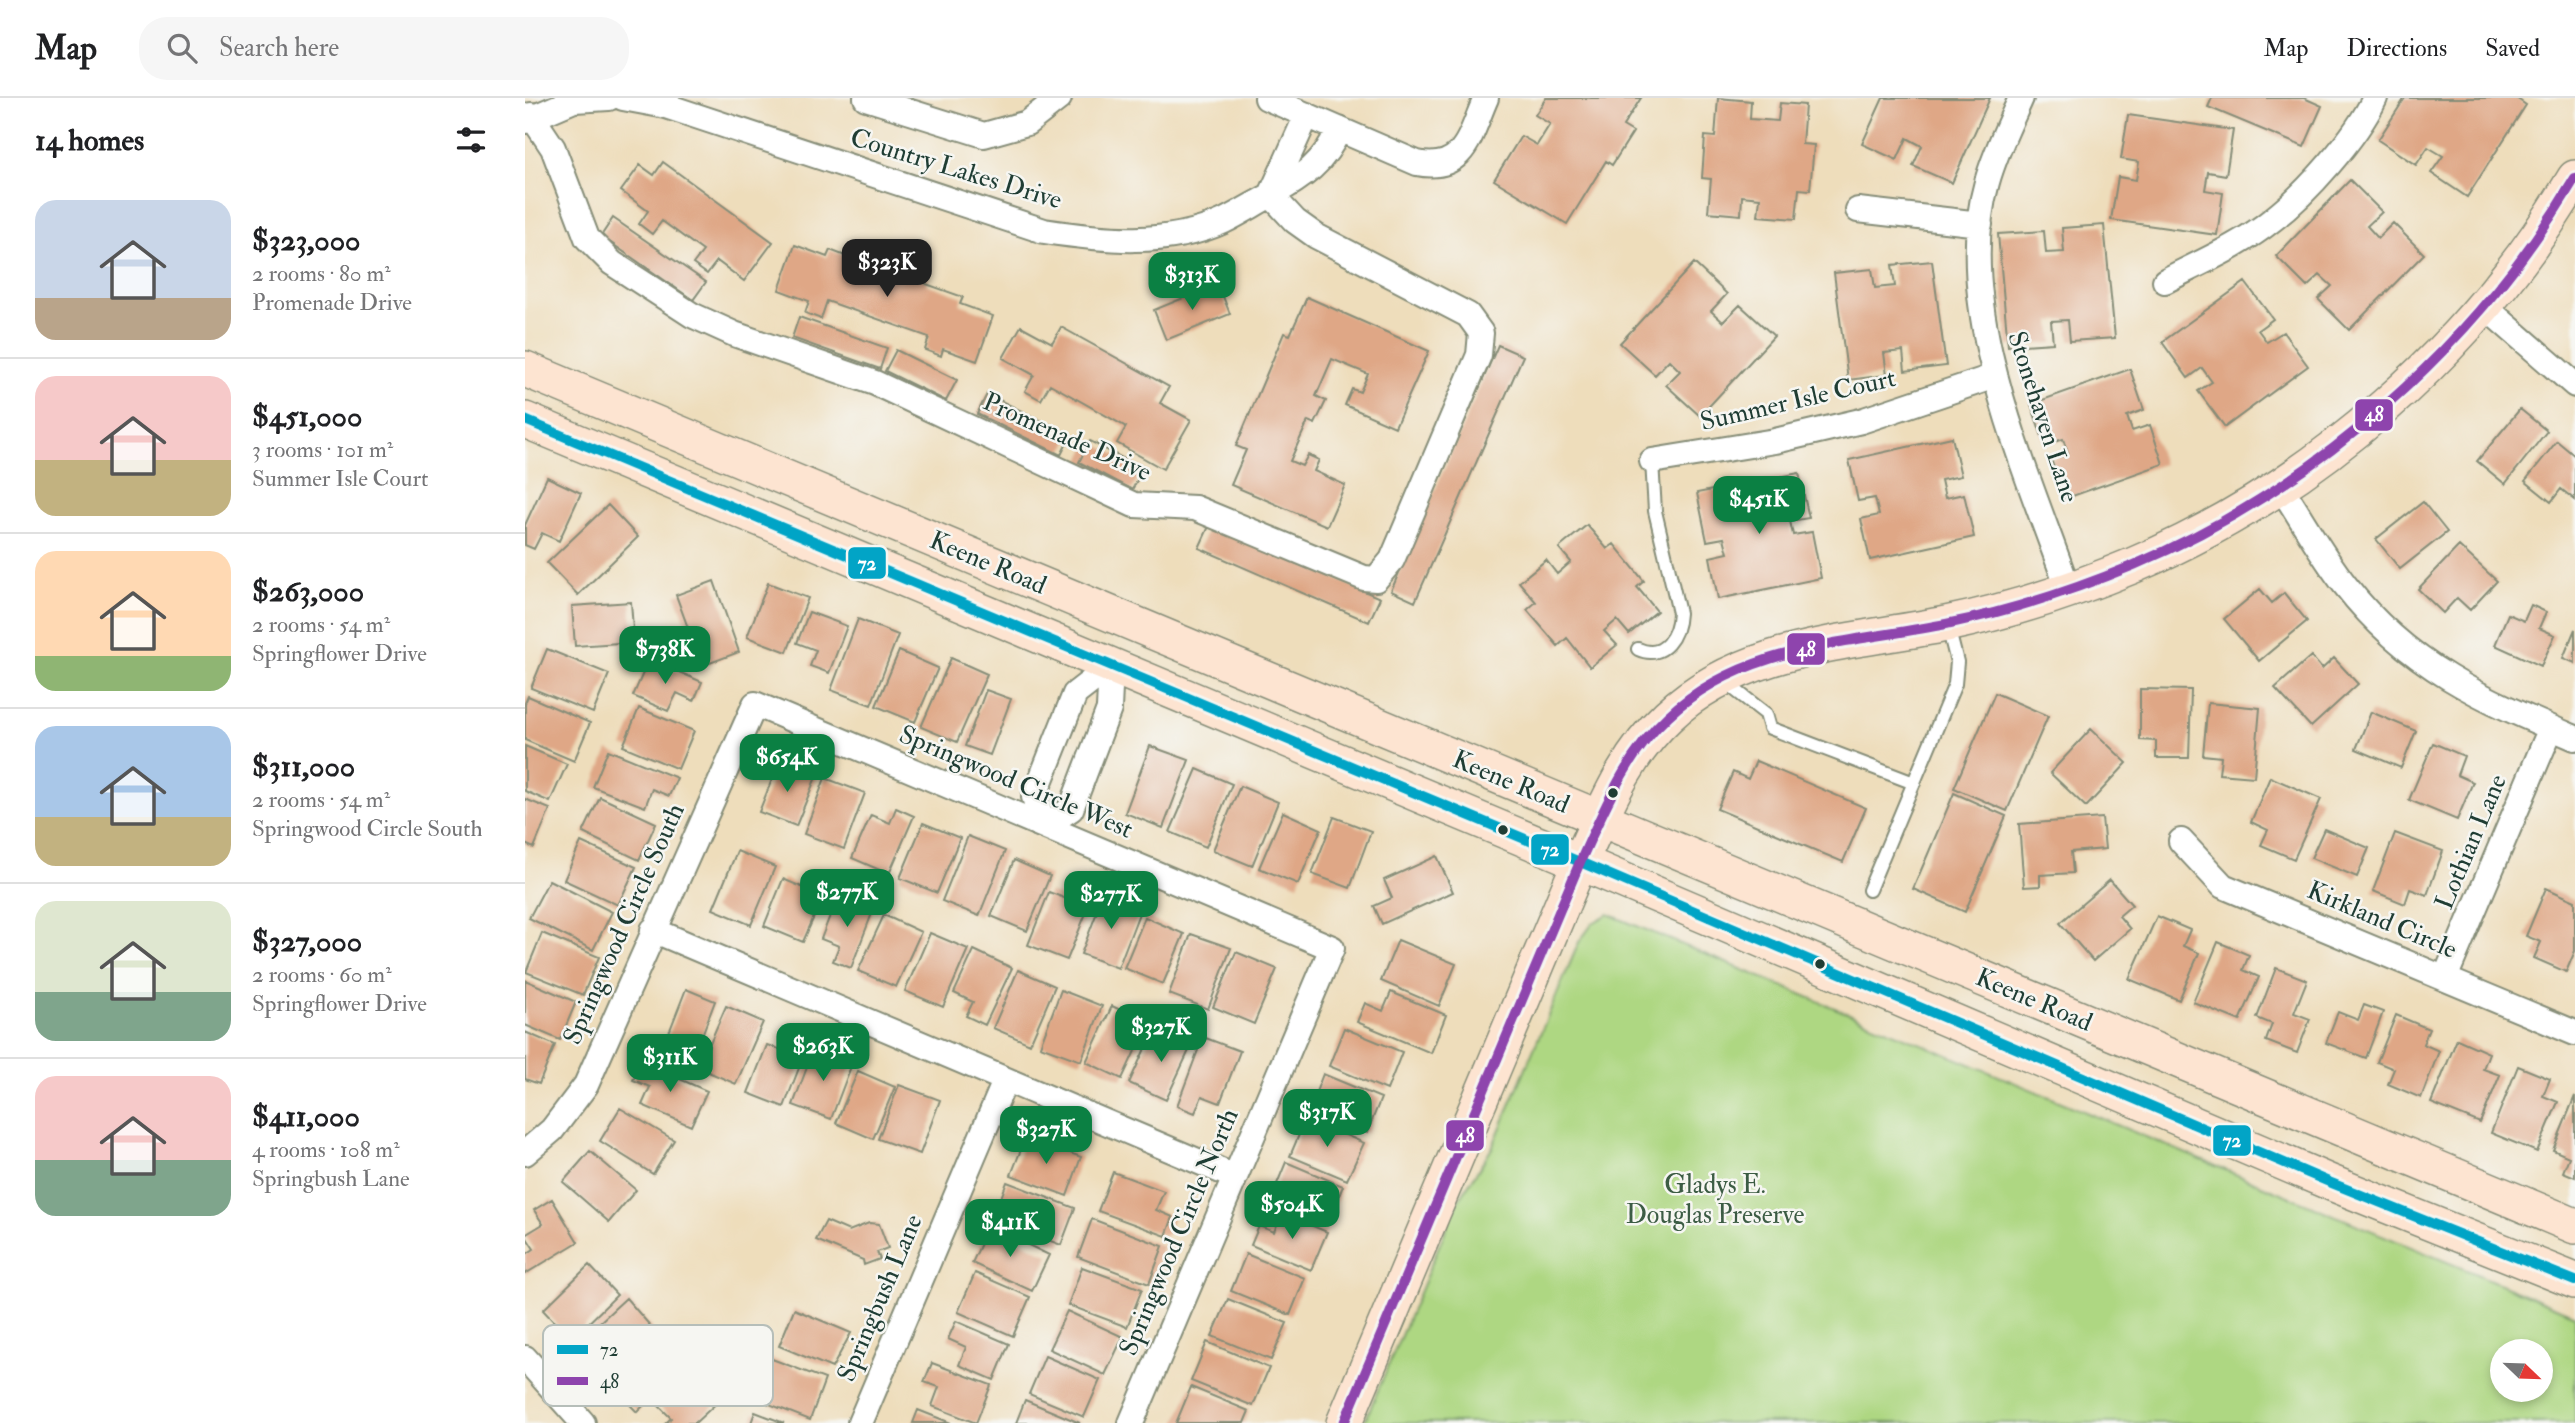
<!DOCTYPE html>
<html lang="en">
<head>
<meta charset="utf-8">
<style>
  body { margin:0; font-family:"IM FELL Double Pica",serif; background:#f6f6f6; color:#202124; height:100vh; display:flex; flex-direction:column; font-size:26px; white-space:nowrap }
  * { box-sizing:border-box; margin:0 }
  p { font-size:23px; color:#757577 }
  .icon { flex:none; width:38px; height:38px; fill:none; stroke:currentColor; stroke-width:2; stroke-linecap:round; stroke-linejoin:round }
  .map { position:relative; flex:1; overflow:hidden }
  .details { display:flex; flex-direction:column; background:#fff; width:525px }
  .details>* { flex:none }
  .needle { width:46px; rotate:113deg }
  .fabs { position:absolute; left:1965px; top:1241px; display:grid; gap:14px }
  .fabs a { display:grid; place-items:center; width:63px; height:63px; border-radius:50%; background:#fff; box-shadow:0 4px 10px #0003; font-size:35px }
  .price { position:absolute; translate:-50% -60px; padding:0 16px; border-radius:14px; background:#0b8043; color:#fff; font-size:23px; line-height:46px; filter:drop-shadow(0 2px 4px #0008) }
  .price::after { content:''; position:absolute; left:50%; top:42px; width:21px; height:16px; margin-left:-10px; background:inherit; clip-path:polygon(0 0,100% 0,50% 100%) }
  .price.active { background:#222; color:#fff }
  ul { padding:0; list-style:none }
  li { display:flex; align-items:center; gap:21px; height:175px; padding:0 35px }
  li+li { border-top:2px solid #e0e0e0 }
  li span { display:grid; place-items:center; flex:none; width:196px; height:140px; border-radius:21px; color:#555 }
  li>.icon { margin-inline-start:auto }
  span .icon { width:84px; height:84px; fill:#fffc; stroke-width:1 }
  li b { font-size:30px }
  h2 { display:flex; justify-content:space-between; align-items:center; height:84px; padding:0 35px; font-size:30px }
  header { display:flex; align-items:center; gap:42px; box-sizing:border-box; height:98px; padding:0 35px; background:#fff; border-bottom:2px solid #e0e0e0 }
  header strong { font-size:33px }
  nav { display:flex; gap:38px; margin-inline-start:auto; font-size:24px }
  .search { width:490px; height:63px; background:#f6f6f6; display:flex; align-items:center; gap:18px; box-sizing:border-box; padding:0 24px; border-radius:28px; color:#757577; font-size:26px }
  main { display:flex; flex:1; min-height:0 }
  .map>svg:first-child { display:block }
</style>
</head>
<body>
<header>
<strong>Map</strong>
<div class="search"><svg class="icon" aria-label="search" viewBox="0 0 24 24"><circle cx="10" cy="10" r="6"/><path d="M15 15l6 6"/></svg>Search here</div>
<nav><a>Map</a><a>Directions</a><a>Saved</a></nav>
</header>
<main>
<section class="details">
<h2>14 homes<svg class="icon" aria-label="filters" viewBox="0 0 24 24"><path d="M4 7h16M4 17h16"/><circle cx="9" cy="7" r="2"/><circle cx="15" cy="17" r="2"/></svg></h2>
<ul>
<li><span style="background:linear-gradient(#c9d6e8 70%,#b9a48a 0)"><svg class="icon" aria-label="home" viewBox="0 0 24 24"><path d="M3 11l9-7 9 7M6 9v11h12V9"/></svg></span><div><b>$323,000</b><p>2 rooms · 80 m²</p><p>Promenade Drive</p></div></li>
<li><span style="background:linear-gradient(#f6c9c9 60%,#c2b280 0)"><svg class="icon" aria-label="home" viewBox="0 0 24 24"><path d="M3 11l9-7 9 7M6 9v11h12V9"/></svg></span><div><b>$451,000</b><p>3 rooms · 101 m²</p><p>Summer Isle Court</p></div></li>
<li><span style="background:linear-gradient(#ffd9b3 75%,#8fb573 0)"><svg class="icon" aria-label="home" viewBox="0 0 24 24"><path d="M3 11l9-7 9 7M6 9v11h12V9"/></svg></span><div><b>$263,000</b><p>2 rooms · 54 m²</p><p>Springflower Drive</p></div></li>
<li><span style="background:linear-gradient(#a9c7e8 65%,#c2b280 0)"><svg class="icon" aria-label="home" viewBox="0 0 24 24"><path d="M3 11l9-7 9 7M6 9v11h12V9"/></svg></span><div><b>$311,000</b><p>2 rooms · 54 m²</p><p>Springwood Circle South</p></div></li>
<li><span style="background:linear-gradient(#dfe7d0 65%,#7fa58c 0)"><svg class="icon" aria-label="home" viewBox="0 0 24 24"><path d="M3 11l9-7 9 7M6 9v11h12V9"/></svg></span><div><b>$327,000</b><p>2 rooms · 60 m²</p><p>Springflower Drive</p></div></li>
<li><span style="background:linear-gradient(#f6c9c9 60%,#7fa58c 0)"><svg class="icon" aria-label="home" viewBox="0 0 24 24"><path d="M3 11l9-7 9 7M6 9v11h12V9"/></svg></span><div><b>$411,000</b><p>4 rooms · 108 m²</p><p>Springbush Lane</p></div></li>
</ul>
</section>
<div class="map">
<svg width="2050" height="1325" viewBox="0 0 2050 1325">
  <rect width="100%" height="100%" fill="#f6f6f2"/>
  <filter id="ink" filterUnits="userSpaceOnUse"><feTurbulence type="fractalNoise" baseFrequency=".0143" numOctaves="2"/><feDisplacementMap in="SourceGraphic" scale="14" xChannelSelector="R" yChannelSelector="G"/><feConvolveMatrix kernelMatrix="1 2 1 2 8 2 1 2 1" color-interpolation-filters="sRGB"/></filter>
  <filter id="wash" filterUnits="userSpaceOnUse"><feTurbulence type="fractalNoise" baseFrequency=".00686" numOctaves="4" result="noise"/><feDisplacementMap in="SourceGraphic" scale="28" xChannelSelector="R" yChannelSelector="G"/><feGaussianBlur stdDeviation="1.57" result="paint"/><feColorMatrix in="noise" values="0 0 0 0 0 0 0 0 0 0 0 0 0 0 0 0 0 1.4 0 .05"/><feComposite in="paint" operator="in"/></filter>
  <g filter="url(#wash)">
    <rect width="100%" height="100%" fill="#edb"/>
    <path fill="#aed782" stroke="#668a5b" stroke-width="2" fill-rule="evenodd" d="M1083,816L2050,1217V1325H839L932,1105L967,1050L1054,844L1068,825ZM1978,1253H2016V1292H1978Z"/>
    <g id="blocks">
      <path fill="#dfa786" d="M1021,0H1116L1098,28L1108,34L1087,67L1081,63L1042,126L969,82L996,38L1012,47L1025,26L1010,17Z
        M1193,0L1226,3L1225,21L1253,23L1255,5L1280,7L1277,46L1289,47L1285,92L1274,91L1271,121L1233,118L1235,100L1217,98L1216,117L1183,114L1186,81L1177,80L1180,38L1190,39Z
        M1358,0H1465L1427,85L1388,68L1397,48L1382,40L1372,62L1337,46Z
        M1687,0H1779L1797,8L1779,49L1683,9Z
        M1880,0H1991L2001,7L1942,99L1906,75L1918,58L1903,49L1891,67L1853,42Z
        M1603,17L1708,32L1701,77L1683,74L1680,92L1698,95L1692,137L1586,122L1593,79L1611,82L1614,64L1596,61Z
        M138,64L248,144L219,183L192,163L182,176L168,166L178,153L137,123L127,136L114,126L123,113L96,93L115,67L129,77Z
        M1825,82L1857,114L1842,128L1853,140L1868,125L1899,156L1824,232L1793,201L1807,188L1795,177L1782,189L1751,158Z
        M88,120L181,184L168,202L76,138Z
        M1579,127L1590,240L1545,243L1543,222L1526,223L1528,245L1483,248L1473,136L1519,133L1521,155L1539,154L1537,130Z
        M270,147L302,159L305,152L341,166L344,157L404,178L401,186L438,199L435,206L468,218L452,263L418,251L416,258L400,252L404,239L302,203L296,221L280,215L284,203L254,192Z
        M1407,163L1421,268L1380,273L1378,253L1359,255L1362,277L1323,282L1309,175L1347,171L1350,190L1370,188L1367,167Z
        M1169,165L1202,196L1186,213L1198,224L1215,207L1249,238L1175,318L1141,287L1155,273L1144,262L1130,277L1095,245Z
        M1720,184L1748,221L1733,232L1742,244L1758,234L1783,268L1700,329L1673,293L1687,284L1677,270L1663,280L1637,244Z
        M693,186L705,216L641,242L629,212Z
        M782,199L904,253L870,329L820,307L827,291L835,294L843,276L807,261L791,298L801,303L790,326L783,323L765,363L777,368L783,357L794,362L789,373L820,387L802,428L706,387L721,352L711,348L759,235L765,237Z
        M274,219L362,250L355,271L267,240Z
        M496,228L527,245L536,229L644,289L635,305L666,322L638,371L592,345L601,329L525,286L516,302L500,293L509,277L478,260Z
        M973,247L998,258L890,504L866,493Z
        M371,252L432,282L421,303L360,273Z
        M1605,271L1619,312L1602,318L1607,333L1625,327L1638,366L1539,401L1526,361L1543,356L1538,341L1520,347L1506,306Z
        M462,296L546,337L536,357L452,316Z
        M1995,311L2022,333L1980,386L1952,363Z
        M1427,339L1436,378L1416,382L1420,400L1439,396L1449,439L1345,462L1336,421L1354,417L1350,400L1333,403L1324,362Z
        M565,343L618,371L607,392L554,364Z
        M2032,343L2050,358V402L2036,391L2026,404L2000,383Z
        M1274,375L1284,420L1265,423L1268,437L1287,434L1296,480L1193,501L1185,459L1203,455L1199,440L1182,443L1172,395Z
        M22,379L56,395L34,443L17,435L9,451L0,447V427Z
        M1898,404L1922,434L1875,471L1851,441Z
        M83,407L113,439L53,497L22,465Z
        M685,426L855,500L844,524L674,450Z
        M1062,427L1082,451L1089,446L1119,483L1112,489L1132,513L1104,536L1092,522L1079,533L1092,547L1065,569L1042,540L1033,548L1002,512L1011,504L994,484L1021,462L1032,476L1046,464L1034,450Z
        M1934,448L1972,483L1945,512L1932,500L1918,515L1893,491Z
        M189,483L214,554L177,568L151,497Z
        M243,485L283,500L262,554L222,539Z
        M1735,491L1747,505L1759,495L1782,523L1734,563L1699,521Z
        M106,504L109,544L50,548L47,508Z
        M2006,507L2021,514L2014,530L2030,537L2016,568L1970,547L1983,516L1999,523Z
        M284,514L322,528L304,575L285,568L291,552L272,545Z
        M333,521L373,537L346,607L306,592Z
        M2050,531V565L2038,560Z
        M22,551L84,576L68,615L6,590Z
        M374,553L413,570L390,624L351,608Z
        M1786,558L1797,571L1809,560L1833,586L1786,629L1750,590Z
        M426,560L462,576L432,644L396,629Z
        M124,561L177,584L169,603L152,595L143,613L108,598Z
        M1615,591L1666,592L1664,660H1631V643L1615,642Z
        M461,592L486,601L465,657L440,648Z
        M1470,595L1523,618L1482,713L1429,690Z
        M3,598L65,625L49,663L0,642V605Z
        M1683,605L1735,610L1729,679L1694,676L1696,659L1678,657Z
        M114,610L169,633L153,671L98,648Z
        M1846,614L1891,633L1876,670L1831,651Z
        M1566,631L1602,665L1561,709L1525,675Z
        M1908,645L1939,658L1932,677L1948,684L1932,722L1884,702Z
        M0,648L42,666L25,704L0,693Z
        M625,648L664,662L638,730L600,715Z
        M83,652L152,680L144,698L127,691L120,709L68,689Z
        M1231,663L1341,710L1318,764L1192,711L1208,674L1223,681Z
        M254,664L291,679L271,728L234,714Z
        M672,671L707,686L681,749L645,734Z
        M1745,679L1796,701L1769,761L1736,747L1743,732L1726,724Z
        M300,680L340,695L319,751L279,736Z
        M715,688L753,704L727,768L688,752Z
        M1429,695L1481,718L1440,814L1388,791Z
        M75,699L131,725L114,762L58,735Z
        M0,701L25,711L9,750L0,746Z
        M371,710L389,718L364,776L327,760L346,717L365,725Z
        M758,714L796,731L773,786L734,770Z
        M809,719L846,733L825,790L787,776Z
        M1577,720L1580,751L1546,754L1548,775L1515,777V788L1499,789L1494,726Z
        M398,725L435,740L412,795L375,780Z
        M1799,731L1844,750L1832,779L1786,760Z
        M1870,735L1918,753L1902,797L1885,791L1880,806L1848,793Z
        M443,738L480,753L454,818L417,803Z
        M56,744L111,769L93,807L39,782Z
        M212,753L250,769L226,827L188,811Z
        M912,758L928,794L857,826L849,808L867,800L859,782Z
        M489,762L525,778L502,833L466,818Z
        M258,781L298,798L278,844L239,828Z
        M24,782L87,814L68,852L4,820Z
        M1585,782L1607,807L1594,818L1605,831L1568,863L1535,825Z
        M550,785L570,793L542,862L503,847L524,794L544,802Z
        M2021,790L2050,803V853L2041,874L2009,860L2016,844L2001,838Z
        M579,796L616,810L593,870L556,856Z
        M313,797L349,810L326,870L308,863L314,848L296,841Z
        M359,817L396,834L371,889L333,873Z
        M1632,818L1665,832L1658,848L1674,855L1654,902L1604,881Z
        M620,819L659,836L638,886L599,870Z
        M17,835L74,859L58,897L1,874Z
        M405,835L443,851L418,909L380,893Z
        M666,836L706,850L683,911L644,896Z
        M873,842L931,866L914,908L856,883Z
        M1693,844L1724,857L1718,872L1734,879L1715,923L1668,904Z
        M449,852L487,870L460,927L441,918L448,904L429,895Z
        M711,854L752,871L729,926L688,909Z
        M1751,870L1782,882L1769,915L1785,921L1772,955L1741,943L1747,926L1732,920Z
        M493,872L530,888L505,946L468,930Z
        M0,882L51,904L35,942L0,927Z
        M161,891L190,903L168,961L138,950Z
        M536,892L577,908L556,963L515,948Z
        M866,894L921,917L906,955L832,924L840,905L858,913Z
        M1839,907L1858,914L1841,960L1801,945L1813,914L1833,922Z
        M201,908L238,924L211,986L174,970Z
        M587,908L623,925L597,981L561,964Z
        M1871,917L1904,931L1898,946L1914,953L1896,1000L1863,986L1869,971L1852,964Z
        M630,929L667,946L641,1002L604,985Z
        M819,930L877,954L862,992L804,968Z
        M0,934L30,947L14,986L0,981Z
        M266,937L284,944L259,1009L223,995L242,947L260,953Z
        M678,939L715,953L695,1005L677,998L670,1015L652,1008Z
        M1932,941L1964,955L1958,971L1975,977L1955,1025L1906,1005Z
        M290,948L328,963L306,1021L268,1007Z
        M116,964L182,993L166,1028L117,1007L125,989L108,982Z
        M1993,968L2025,981L2018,998L2033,1004L2012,1054L1966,1035Z
        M333,973L370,989L348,1041L311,1025Z
        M798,976L856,1000L842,1035L784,1012Z
        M374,987L415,1002L395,1056L353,1041Z
        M2050,998V1079L2038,1074L2044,1059L2028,1052Z
        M95,1010L149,1042L128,1076L75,1043Z
        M781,1020L839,1045L822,1082L765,1058Z
        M501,1039L556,1059L542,1098L486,1077Z
        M65,1053L111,1092L84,1124L38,1084Z
        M761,1064L818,1088L802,1127L745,1103Z
        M588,1074L639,1093L631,1112L648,1119L641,1138L573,1113Z
        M482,1084L550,1110L536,1147L468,1121Z
        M27,1101L53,1144L0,1176V1157L9,1151L0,1137L18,1126L9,1112Z
        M757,1115L802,1134L786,1172L726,1147L734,1128L749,1134Z
        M567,1121L638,1148L624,1186L553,1159Z
        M301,1123L324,1133L344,1125L354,1126L363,1150L352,1154L355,1161L339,1167L338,1162L291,1142Z
        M464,1128L524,1157L507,1193L447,1165Z
        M721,1156L780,1180L765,1217L706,1193Z
        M64,1167L92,1197L46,1242L18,1212Z
        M557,1169L617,1191L602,1229L543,1207Z
        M450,1175L505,1199L488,1238L433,1214Z
        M101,1200L128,1231L75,1280L48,1249Z
        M703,1201L762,1225L746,1262L687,1238Z
        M269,1211L326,1235L307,1270L254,1248Z
        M542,1213L598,1239L580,1277L524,1251Z
        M431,1223L484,1246L469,1282L434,1267L441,1249L423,1241Z
        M137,1235L164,1263L112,1314L85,1286Z
        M682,1244L744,1270L728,1308L666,1283Z
        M239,1258L300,1281L285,1322L224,1298Z
        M520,1258L575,1282L559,1319L504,1296Z
        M407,1265L466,1287L451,1325L407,1308L414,1289L399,1284Z
        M168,1271L196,1301L170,1325H141L146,1320L132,1306Z
        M666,1289L724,1313L719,1325H651Z
        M500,1302L555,1325H491Z
        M393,1312L426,1325H388Z
        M230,1314L259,1325H226Z"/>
    </g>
  </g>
  <g filter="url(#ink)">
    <use href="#blocks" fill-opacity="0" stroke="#868d78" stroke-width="2"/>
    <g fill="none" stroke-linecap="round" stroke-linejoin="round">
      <g stroke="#868d78" stroke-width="16">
        <path id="lane" d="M1113,551C1139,563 1153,537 1154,515L1130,413L1127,363
          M1200,584L1241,616L1245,630L1389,685
          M1344,792L1430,586L1432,564L1423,529"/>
      </g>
      <g stroke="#868d78" stroke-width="28">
        <path id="street" d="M341,0L459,37L502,25L534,0
          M742,0L892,65C940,75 945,36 961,0
          M1496,0C1484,27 1470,55 1462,84C1426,210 1502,372 1543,491
          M6,17L28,50L62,140L87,165L167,217L209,236L350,285L609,407L670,410L839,480L851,481L867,462L954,257L956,235L943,217L791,138L770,123L746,97C731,105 715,115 699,123C642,149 578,142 519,133L141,8L98,0
          M782,17L746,97C778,80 800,64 814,31
          M0,23L49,2L84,0
          M1333,112L1455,126
          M1640,183C1676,164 1715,148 1747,122C1782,95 1831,40 1850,0
          M1959,208L2050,287
          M1127,363L1250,343L1336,323L1470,278
          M1755,388C1777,421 1796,456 1820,487C1883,569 1958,601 2050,640
          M586,568L584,611L546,711L520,728L509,699L550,596Z
          M1656,743L1698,788L2050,935
          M128,832L710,1079
          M1920,880L2026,630
          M0,1055L27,1032L61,987L230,606L807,850L606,1325
          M0,1260L58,1325
          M335,1325L480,983"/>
      </g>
      <g stroke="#868d78" stroke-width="38">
        <path id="secondary" d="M0,271L2050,1128
          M0,322L1055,764L1804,1084L2050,1183
          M819,1325L1055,764C1079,712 1100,658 1143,618C1218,547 1326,545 1421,526C1485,513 1549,492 1609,467C1790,390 1950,249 2050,80"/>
      </g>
      <use href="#lane" stroke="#fff" stroke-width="12"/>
      <use href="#street" stroke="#fff" stroke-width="24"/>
      <use href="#secondary" stroke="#fde4d1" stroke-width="35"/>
      <g stroke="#f6f6f2" stroke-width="16">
        <path id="bus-1" d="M0,322L1055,764L1804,1084L2050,1183"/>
      </g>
      <g stroke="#f6f6f2" stroke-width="16">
        <path id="bus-2" d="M819,1325L1055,764C1079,712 1100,658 1143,618C1218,547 1326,545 1421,526C1485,513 1549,492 1609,467C1790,390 1950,249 2050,80"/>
      </g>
      <use href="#bus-1" stroke="#02a4c6" stroke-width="10"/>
      <use href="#bus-2" stroke="#8e44ad" stroke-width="10"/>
    </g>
  </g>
  <g fill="#1f3d34" stroke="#f6f6f2" stroke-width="2.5">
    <circle cx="1088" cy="695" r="6"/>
    <circle cx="978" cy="732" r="6"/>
    <circle cx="1295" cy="866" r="6"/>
  </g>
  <g text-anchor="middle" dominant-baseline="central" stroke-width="5" stroke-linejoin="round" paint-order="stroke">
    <g font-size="26" fill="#1f3d34" stroke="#f6f6f2">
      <text transform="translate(431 71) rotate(17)">Country Lakes Drive</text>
      <text transform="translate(1273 302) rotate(-13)">Summer Isle Court</text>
      <text transform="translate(1518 319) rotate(72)">Stonehaven Lane</text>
      <text transform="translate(542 339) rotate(24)">Promenade Drive</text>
      <text transform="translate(463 465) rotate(23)">Keene Road</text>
      <text transform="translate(491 684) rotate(23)">Springwood Circle West</text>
      <text transform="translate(986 684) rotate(23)">Keene Road</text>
      <text transform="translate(1946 744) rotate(-67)">Lothian Lane</text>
      <text transform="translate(1857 822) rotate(23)">Kirkland Circle</text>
      <text transform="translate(99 826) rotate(-66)">Springwood Circle South</text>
      <text transform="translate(1509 902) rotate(23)">Keene Road</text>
      <text transform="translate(654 1134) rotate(-67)">Springwood Circle North</text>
      <text transform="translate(355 1200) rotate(-67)">Springbush Lane</text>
    </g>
    <g font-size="26" fill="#3c5c44" stroke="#f6f6f2">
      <text x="1190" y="1087">Gladys E.<tspan x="1190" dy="30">Douglas Preserve</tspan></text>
    </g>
  </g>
  <rect x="18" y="1227" width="230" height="81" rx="10" fill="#f6f6f2" stroke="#b6beb9" stroke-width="2"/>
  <rect x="32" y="1247" width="31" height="9" fill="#02a4c6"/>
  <rect x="32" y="1279" width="31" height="8" fill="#8e44ad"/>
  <g font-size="19" fill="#1f3d34">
    <text x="75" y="1258">72</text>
    <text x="75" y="1290">48</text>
  </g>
  <g stroke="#f6f6f2" stroke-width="2.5">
    <rect x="1829" y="300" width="40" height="34" rx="7" fill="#8e44ad"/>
    <rect x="322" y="448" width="40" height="34" rx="7" fill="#02a4c6"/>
    <rect x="1261" y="534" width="40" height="34" rx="7" fill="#8e44ad"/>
    <rect x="1005" y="735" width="40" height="33" rx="7" fill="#02a4c6"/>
    <rect x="920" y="1021" width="40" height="33" rx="7" fill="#8e44ad"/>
    <rect x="1687" y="1026" width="40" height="33" rx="7" fill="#02a4c6"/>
  </g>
  <g font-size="19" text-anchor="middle" font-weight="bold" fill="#fff">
    <text x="1849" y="323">48</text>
    <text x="342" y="472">72</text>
    <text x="1281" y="558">48</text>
    <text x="1025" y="758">72</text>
    <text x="940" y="1044">48</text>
    <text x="1707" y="1049">72</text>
  </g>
</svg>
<div class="fabs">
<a><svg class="needle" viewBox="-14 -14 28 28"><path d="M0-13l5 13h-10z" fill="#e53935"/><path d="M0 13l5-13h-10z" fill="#757577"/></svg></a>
</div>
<b class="price active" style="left:362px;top:201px">$323K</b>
<b class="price" style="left:667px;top:214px">$313K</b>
<b class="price" style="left:1234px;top:438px">$451K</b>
<b class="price" style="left:140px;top:588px">$738K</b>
<b class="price" style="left:262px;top:696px">$654K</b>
<b class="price" style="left:322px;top:831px">$277K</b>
<b class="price" style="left:586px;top:833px">$277K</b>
<b class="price" style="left:636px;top:966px">$327K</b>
<b class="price" style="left:298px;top:985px">$263K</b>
<b class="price" style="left:145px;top:996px">$311K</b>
<b class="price" style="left:802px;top:1051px">$317K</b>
<b class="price" style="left:521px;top:1068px">$327K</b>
<b class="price" style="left:767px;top:1143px">$504K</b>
<b class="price" style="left:485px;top:1161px">$411K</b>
</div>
</main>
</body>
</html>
